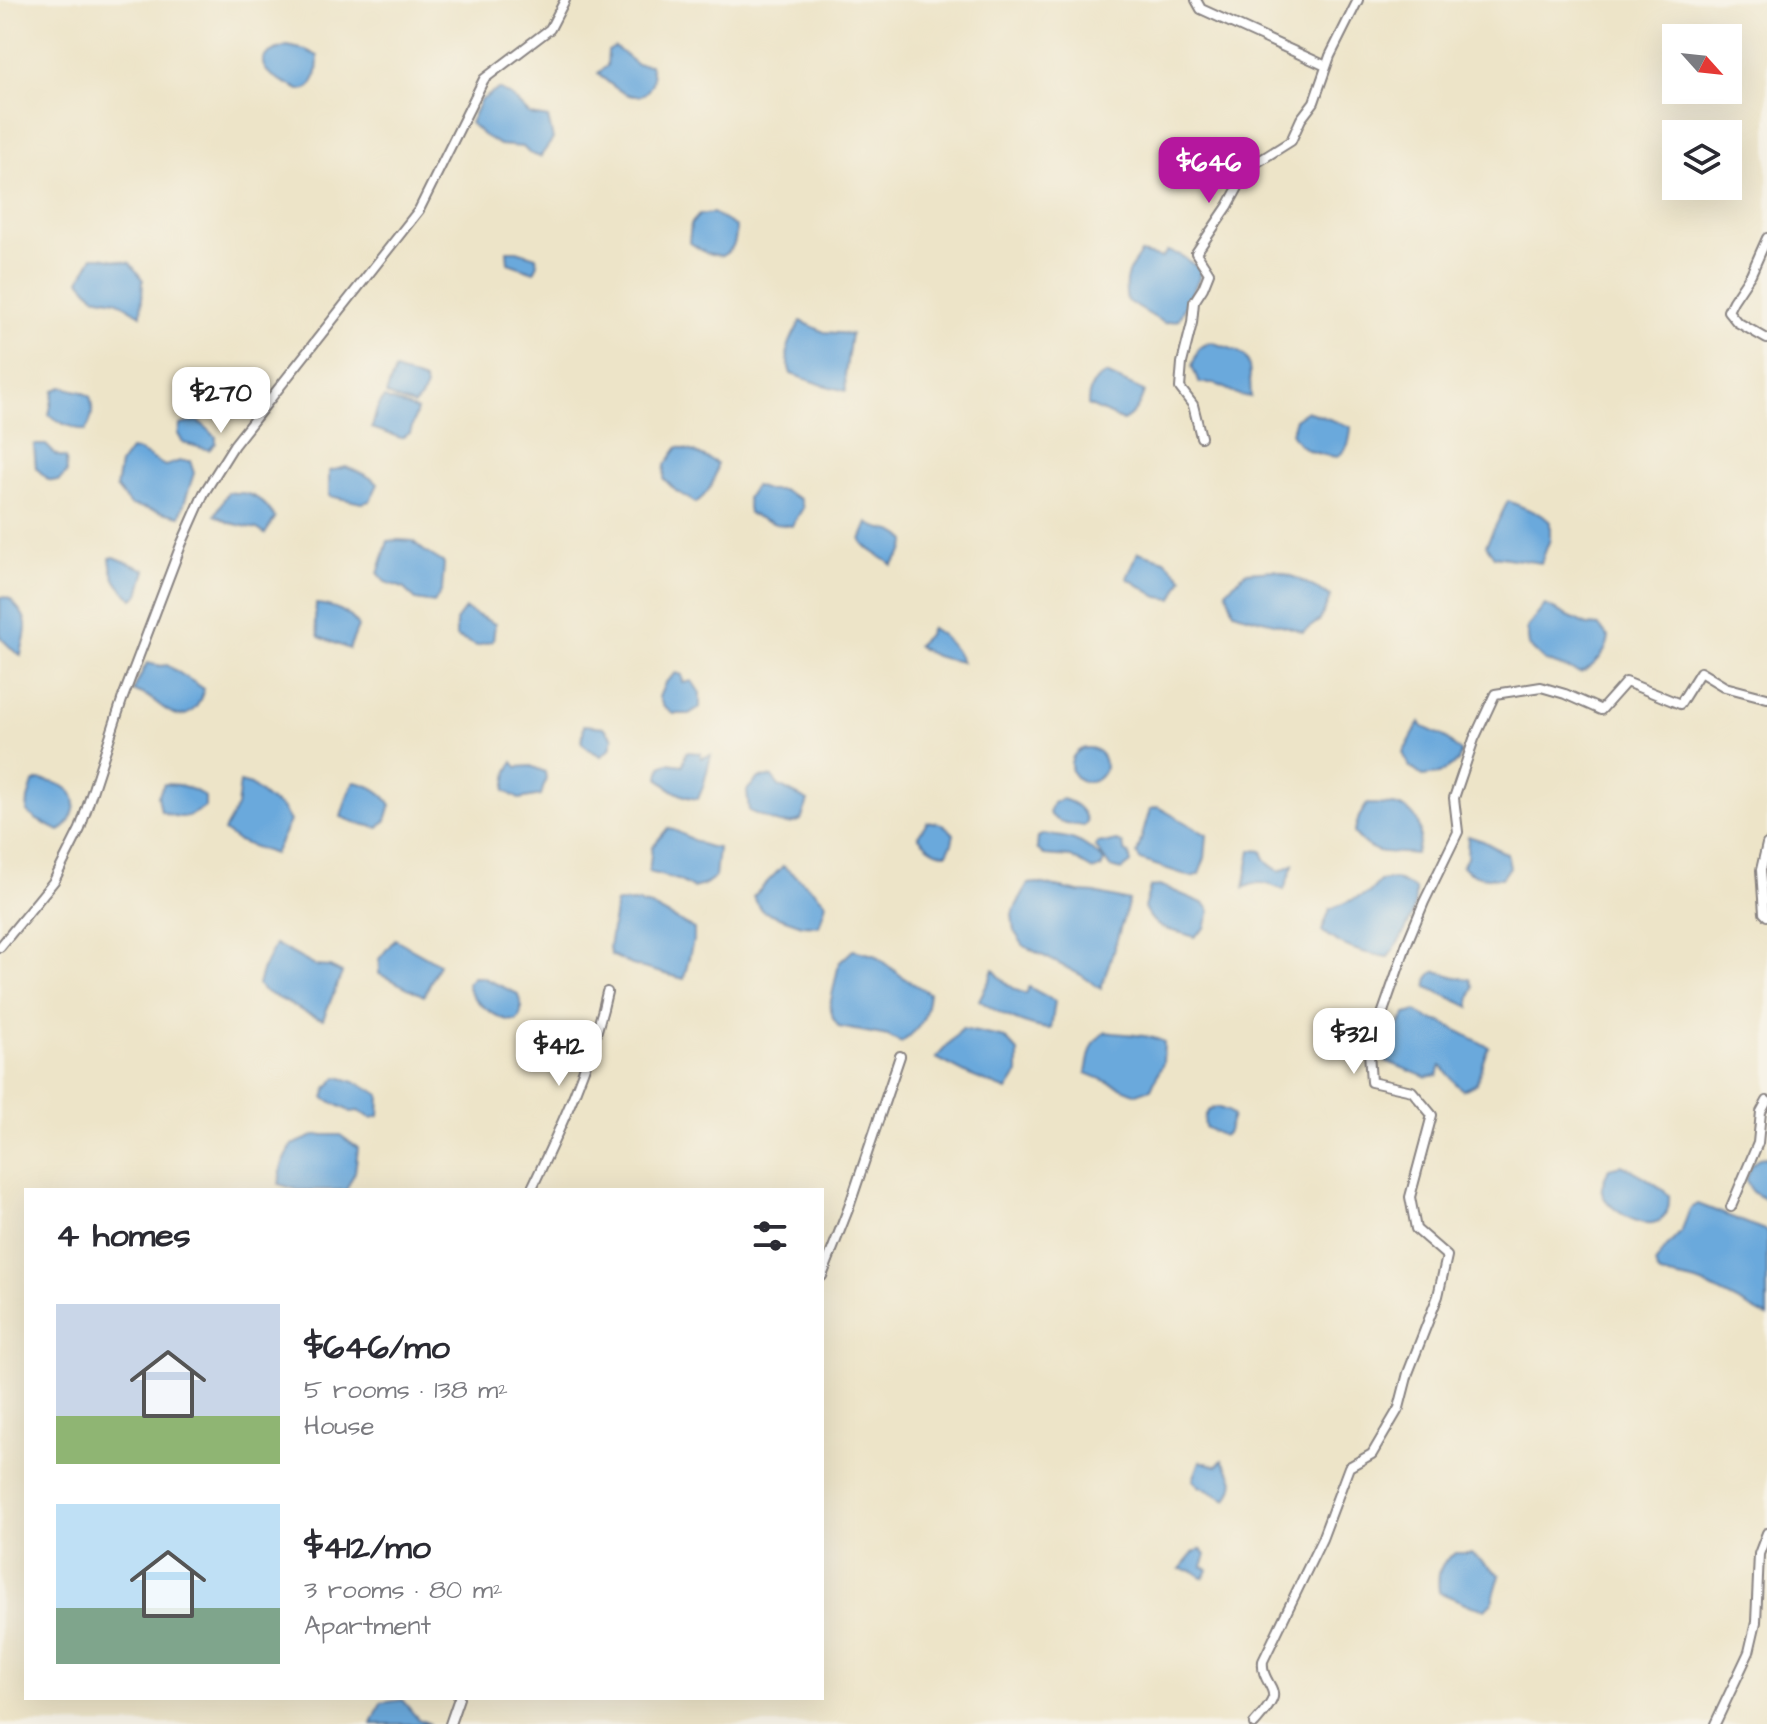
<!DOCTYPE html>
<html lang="en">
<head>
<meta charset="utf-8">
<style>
  body { margin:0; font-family:"Architects Daughter",sans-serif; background:#f7f7f7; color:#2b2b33; height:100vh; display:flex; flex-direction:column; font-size:30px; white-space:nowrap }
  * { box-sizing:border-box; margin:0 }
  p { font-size:26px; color:#7c7c81 }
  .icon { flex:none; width:44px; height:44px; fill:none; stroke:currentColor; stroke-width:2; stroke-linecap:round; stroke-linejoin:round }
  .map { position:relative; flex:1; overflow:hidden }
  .drawer { position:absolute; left:24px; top:1188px; width:800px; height:512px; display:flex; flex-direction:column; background:#fff; border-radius:0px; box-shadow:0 8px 32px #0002 }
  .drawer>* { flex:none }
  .needle { width:52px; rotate:117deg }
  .fabs { position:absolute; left:1662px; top:24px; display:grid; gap:16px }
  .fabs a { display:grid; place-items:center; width:80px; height:80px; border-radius:0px; background:#fff; box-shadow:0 8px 32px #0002; font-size:40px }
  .price { position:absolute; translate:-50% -68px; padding:0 18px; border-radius:16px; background:#fff; color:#222; font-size:26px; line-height:52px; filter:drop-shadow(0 2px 4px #0008) }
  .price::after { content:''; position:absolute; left:50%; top:48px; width:24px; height:18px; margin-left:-12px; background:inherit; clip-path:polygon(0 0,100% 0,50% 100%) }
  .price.current { background:#b5179e; color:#fff }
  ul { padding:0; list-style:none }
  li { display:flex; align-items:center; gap:24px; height:200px; padding:0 32px }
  li span { display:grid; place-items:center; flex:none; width:224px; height:160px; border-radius:0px; color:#555 }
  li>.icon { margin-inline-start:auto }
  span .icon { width:96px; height:96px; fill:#fffc; stroke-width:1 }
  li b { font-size:34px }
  h2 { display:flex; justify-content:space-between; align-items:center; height:96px; padding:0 32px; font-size:34px }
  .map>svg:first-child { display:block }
</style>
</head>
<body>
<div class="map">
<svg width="1767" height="1724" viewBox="0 0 1767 1724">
  <rect width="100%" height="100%" fill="#f7f3e8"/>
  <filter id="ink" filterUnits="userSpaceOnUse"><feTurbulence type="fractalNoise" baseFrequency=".0125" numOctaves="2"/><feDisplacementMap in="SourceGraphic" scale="16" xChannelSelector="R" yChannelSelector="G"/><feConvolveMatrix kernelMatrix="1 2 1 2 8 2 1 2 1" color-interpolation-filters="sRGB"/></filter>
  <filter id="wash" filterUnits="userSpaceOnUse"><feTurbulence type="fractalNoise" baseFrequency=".006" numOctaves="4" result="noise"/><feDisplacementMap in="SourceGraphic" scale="32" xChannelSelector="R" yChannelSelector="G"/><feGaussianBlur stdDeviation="1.8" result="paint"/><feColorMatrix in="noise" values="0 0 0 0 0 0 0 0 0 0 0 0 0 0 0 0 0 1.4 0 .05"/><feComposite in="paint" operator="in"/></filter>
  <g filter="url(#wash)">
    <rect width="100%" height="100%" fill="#ede4c8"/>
    <path fill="#6aa9dc" stroke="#46668c" stroke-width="2" d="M287,46L306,50L318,56C318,70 317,91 299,90C290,84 272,79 266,70C255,55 277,49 287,46Z
      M615,47L636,64L650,65C653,75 655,81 648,90C635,107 609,84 598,73L607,66L608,51Z
      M499,89L511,96L530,115L548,118L553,139L540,157L529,153L523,147L500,145L483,135L470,123L480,101Z
      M713,213L736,227C736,242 735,248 722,256L706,253L689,242L691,224L699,215Z
      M507,251H517L536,257L538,264L534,272L508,263Z
      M1167,251L1180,255L1200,269L1199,279L1178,320L1164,323L1127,301C1123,278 1127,272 1141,253L1162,258Z
      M93,257H102L130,263L143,280L141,315L116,300L94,296L80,280Z
      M801,321L824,332L851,334L845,375L846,391L823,385L791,374C783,351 789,342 801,321Z
      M1210,342C1255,355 1248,355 1251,397L1239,395L1214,383H1199L1192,366L1199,348Z
      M395,370L424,381L426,387L421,398L414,405L398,400L386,394Z
      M1106,374L1144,391C1141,404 1134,415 1123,421L1088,405C1088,389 1093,381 1106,374Z
      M62,387L82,392L90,396C94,409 93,420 85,431L64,424L49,415L54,390Z
      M384,398L417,410L410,433L401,438L372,428L377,409Z
      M1307,411L1351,427C1350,441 1349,448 1337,457C1317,454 1301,452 1291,433L1295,419Z
      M196,421C205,424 209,431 216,437V443L209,450L183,443L178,434L180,425Z
      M34,445H46L56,455L66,458L67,473L58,481L49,480L36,468Z
      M678,447L694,452L717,463C716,481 709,493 696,503L676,491L664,479L665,465Z
      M130,450L139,451L165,466L180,461H190L194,473L180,516L130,505L116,488L120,464Z
      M346,467C357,472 370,475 378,484L370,501L362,503L329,496V471Z
      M755,486L766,490H782L800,499L803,508L792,526L776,524L749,514L747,498Z
      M228,492C232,493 237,493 242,493C258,495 267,505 275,518L265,534L257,529L230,523L215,515Z
      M1508,501L1542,515L1550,522V539L1541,563L1494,556L1486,545Z
      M868,523C881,533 892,525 907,541L903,552L892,565C882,556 868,552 861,540Z
      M399,540L413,541L423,550L444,563L442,590L434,603L416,600L403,588L385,582L378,574L388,541Z
      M1138,552L1165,560L1183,578L1173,599L1158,597L1127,578Z
      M114,557L146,570L139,594L133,599C118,586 112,579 110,558Z
      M1275,570L1296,578L1331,596L1320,620L1303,632C1281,623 1257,620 1234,612L1226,591L1246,572Z
      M0,597C9,597 11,599 16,606C33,624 24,634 21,655L15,652L0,637Z
      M316,604C331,605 352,612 358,627L349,649L319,637L315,622Z
      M1545,605L1587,625L1599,626L1609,638C1606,654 1594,667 1580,673L1545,661L1529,646L1527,628Z
      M465,609L495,624L493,641L477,646L456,637V621Z
      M931,628C945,636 955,648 962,662C946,659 930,657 917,645L927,636Z
      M147,663L160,666L167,665L204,689C202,694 200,702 196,707C178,729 161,703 145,695C142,693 136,692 133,691Z
      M676,673L682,675L683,683L692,681L700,693V707L689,714H673L663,706L659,697L665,683Z
      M1420,722L1423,727L1443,736L1461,752L1458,762L1439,774L1422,776L1409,766L1403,753Z
      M584,725L604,727L613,738L610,749L601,756L590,750L582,743Z
      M1071 765a17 17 0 1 1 34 0a17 17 0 1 1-34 0Z
      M686,752L700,753L701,758L711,755L703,787L698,799C682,797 669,790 659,778L661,766L668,763L683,765Z
      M513,762L517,767L531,766L545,772L546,779L541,795L519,799L505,791L508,771Z
      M772,777L779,786L808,801L801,820C781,830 768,818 749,811L747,790L759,778Z
      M39,780C60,782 83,790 72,816C68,824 67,827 59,831L37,820L27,812L28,799L33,783Z
      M240,782L251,785L266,798L282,808L290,821L274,854L238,841L224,831L237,807Z
      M354,782C369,784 383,792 391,805L386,820L379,828L357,823L341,817L348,794Z
      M164,784C181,784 191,787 205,797V807C188,819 180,820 161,811L158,796Z
      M1062,799C1074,802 1083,808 1087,821L1084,826C1072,824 1057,824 1049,813L1053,803Z
      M1367,804C1378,805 1396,803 1406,809C1422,818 1423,839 1415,854C1385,850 1376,859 1354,833L1359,817Z
      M1158,807L1207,835L1205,858L1199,874L1192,877L1140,860L1137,854L1150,809Z
      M927,822C938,821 947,826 954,834L952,843L947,853C935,854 926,845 918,836Z
      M668,828C686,833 699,848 718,848L715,877L704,885L693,888L678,880L649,872L652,847Z
      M1044,834C1063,838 1073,836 1089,848C1095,853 1099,854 1104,861L1101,868L1093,870L1071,857L1044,855L1037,849L1038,837Z
      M1468,836L1483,841L1507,854L1510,867L1502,878C1486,877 1474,878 1462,866L1467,858Z
      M1116,841L1122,843L1125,852L1129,854L1131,863L1122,870L1110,867L1095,846L1099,842L1108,843Z
      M1251,850L1262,851C1265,862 1270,866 1280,871L1293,865L1284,890C1267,884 1260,879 1244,888Z
      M783,866C798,879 813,887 826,903L819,926L802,925L762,911L753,897Z
      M1395,879L1415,889C1417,913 1402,939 1388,957C1365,954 1339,946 1322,931L1330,909L1369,893L1380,881Z
      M1038,883L1079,892L1095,893L1129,901L1101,989L1081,975L1024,946L1014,931L1012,914L1028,884Z
      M1162,886L1205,904L1210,911L1205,928L1194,937C1169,927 1160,936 1144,908L1150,887Z
      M633,902L651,906L694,929V936L684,979L632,965L611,955L609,948L616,903Z
      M395,939L439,964L424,996L379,974V959Z
      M275,944L315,966L330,967L342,973L323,1019C307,1016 295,1006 280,999C271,994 265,994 258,985L262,971Z
      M853,950L874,955L904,978L929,993C926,1019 922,1027 901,1043L888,1036L839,1027L833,1018L830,1005L839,963Z
      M993,969C1003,981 1011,989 1026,994L1029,987L1055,1001L1051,1029C1029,1028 997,1013 979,1000L990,979Z
      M1436,971C1447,974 1459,979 1470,979L1474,987L1470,998V1007L1427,987C1426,979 1429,975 1436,971Z
      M473,977H482L518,994C521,1005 524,1013 516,1021C499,1022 470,1000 467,984Z
      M1416,1011L1429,1019L1441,1022L1489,1047C1482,1057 1481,1072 1476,1084L1463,1090C1452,1083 1450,1074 1441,1066L1438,1075L1425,1077L1385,1061L1396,1051L1390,1040L1406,1014Z
      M962,1029L1005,1038L1018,1052V1073L1007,1090L969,1075L936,1058Z
      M1106,1032C1123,1035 1150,1034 1164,1042L1163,1063L1151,1089L1137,1094L1086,1073C1089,1057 1090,1041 1106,1032Z
      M337,1077C349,1079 370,1088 380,1095L379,1116L371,1118L358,1111L351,1112L324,1098L327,1088Z
      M1216,1107L1228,1111L1233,1116L1227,1134L1223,1136L1205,1127C1203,1118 1206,1110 1216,1107Z
      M316,1135H340L358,1148L355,1172L346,1190H298L279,1184L282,1166L292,1145Z
      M1767,1157V1200L1752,1192L1746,1180L1752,1165L1759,1158Z
      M1621,1165C1639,1172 1654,1182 1669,1195C1672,1250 1605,1211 1602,1192C1600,1185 1607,1175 1609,1168Z
      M1698,1204L1767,1231V1317C1746,1306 1724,1293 1702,1284C1687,1278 1672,1278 1658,1273L1655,1264L1666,1248L1681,1232L1690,1209Z
      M1222,1460C1235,1478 1238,1480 1227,1500L1199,1486L1193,1480L1200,1461L1217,1466Z
      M1201,1549L1206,1555L1202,1566L1208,1570L1204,1578L1193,1571L1180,1569L1194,1552Z
      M1456,1553H1471L1500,1575L1492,1602L1485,1609L1472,1606L1439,1592C1437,1574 1439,1562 1456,1553Z
      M402,1700L418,1719L430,1724H372L381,1703Z"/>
  </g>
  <g filter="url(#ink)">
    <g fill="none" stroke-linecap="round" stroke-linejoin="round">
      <g stroke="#888382" stroke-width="12">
        <path id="street" d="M1196,0L1201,9L1326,66
          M1767,238L1751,274L1733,301L1728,311L1737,322L1767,339
          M1201,437L1193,405L1180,388L1182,363L1192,323L1194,302L1203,288L1209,273L1196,253L1228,206L1242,180L1256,163L1291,141L1301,119L1314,102L1330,56L1358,0
          M1767,844L1761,870L1764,913L1767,916
          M0,947L54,881L80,829L122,700L181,545L204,493L234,445L419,210L484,79L550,29L565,0
          M531,1190C561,1127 592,1061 607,992
          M1731,1207L1758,1143L1761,1112L1767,1101
          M822,1276L849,1207L900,1056
          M450,1724L459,1698
          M1254,1724C1260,1717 1271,1706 1273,1697C1275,1686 1261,1679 1263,1661L1322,1539L1349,1467L1372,1454L1399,1408L1408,1373L1438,1296L1447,1256L1416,1229L1410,1197L1432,1115L1412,1091L1371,1082L1369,1052L1407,943L1424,902L1458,832L1454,798L1474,739L1495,694L1541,687L1565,694L1601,710L1626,682L1680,704L1700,672L1725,687L1767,698
          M1715,1724L1749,1652L1756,1622L1759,1554L1767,1533"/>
      </g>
      <use href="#street" stroke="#fff" stroke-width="8"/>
    </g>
  </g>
</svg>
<div class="fabs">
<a><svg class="needle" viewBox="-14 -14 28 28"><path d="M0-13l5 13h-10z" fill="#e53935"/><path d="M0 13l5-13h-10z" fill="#7c7c81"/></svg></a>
<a><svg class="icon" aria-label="layers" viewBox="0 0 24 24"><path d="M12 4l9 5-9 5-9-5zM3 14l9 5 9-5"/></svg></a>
</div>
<b class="price current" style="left:1209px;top:205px">$646</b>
<b class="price" style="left:221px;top:435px">$270</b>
<b class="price" style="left:1354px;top:1076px">$321</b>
<b class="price" style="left:559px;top:1088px">$412</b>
<section class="drawer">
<h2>4 homes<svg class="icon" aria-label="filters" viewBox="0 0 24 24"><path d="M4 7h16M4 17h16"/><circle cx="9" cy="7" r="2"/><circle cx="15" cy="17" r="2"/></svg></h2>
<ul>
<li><span style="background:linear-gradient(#c9d6e8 70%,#8fb573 0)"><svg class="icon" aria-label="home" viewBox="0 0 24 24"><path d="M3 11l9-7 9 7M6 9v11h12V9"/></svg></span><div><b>$646/mo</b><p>5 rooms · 138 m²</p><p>House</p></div></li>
<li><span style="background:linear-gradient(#bfe0f5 65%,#7fa58c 0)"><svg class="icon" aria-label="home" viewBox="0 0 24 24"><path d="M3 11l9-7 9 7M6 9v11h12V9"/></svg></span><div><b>$412/mo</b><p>3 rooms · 80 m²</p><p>Apartment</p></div></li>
</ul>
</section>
</div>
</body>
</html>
